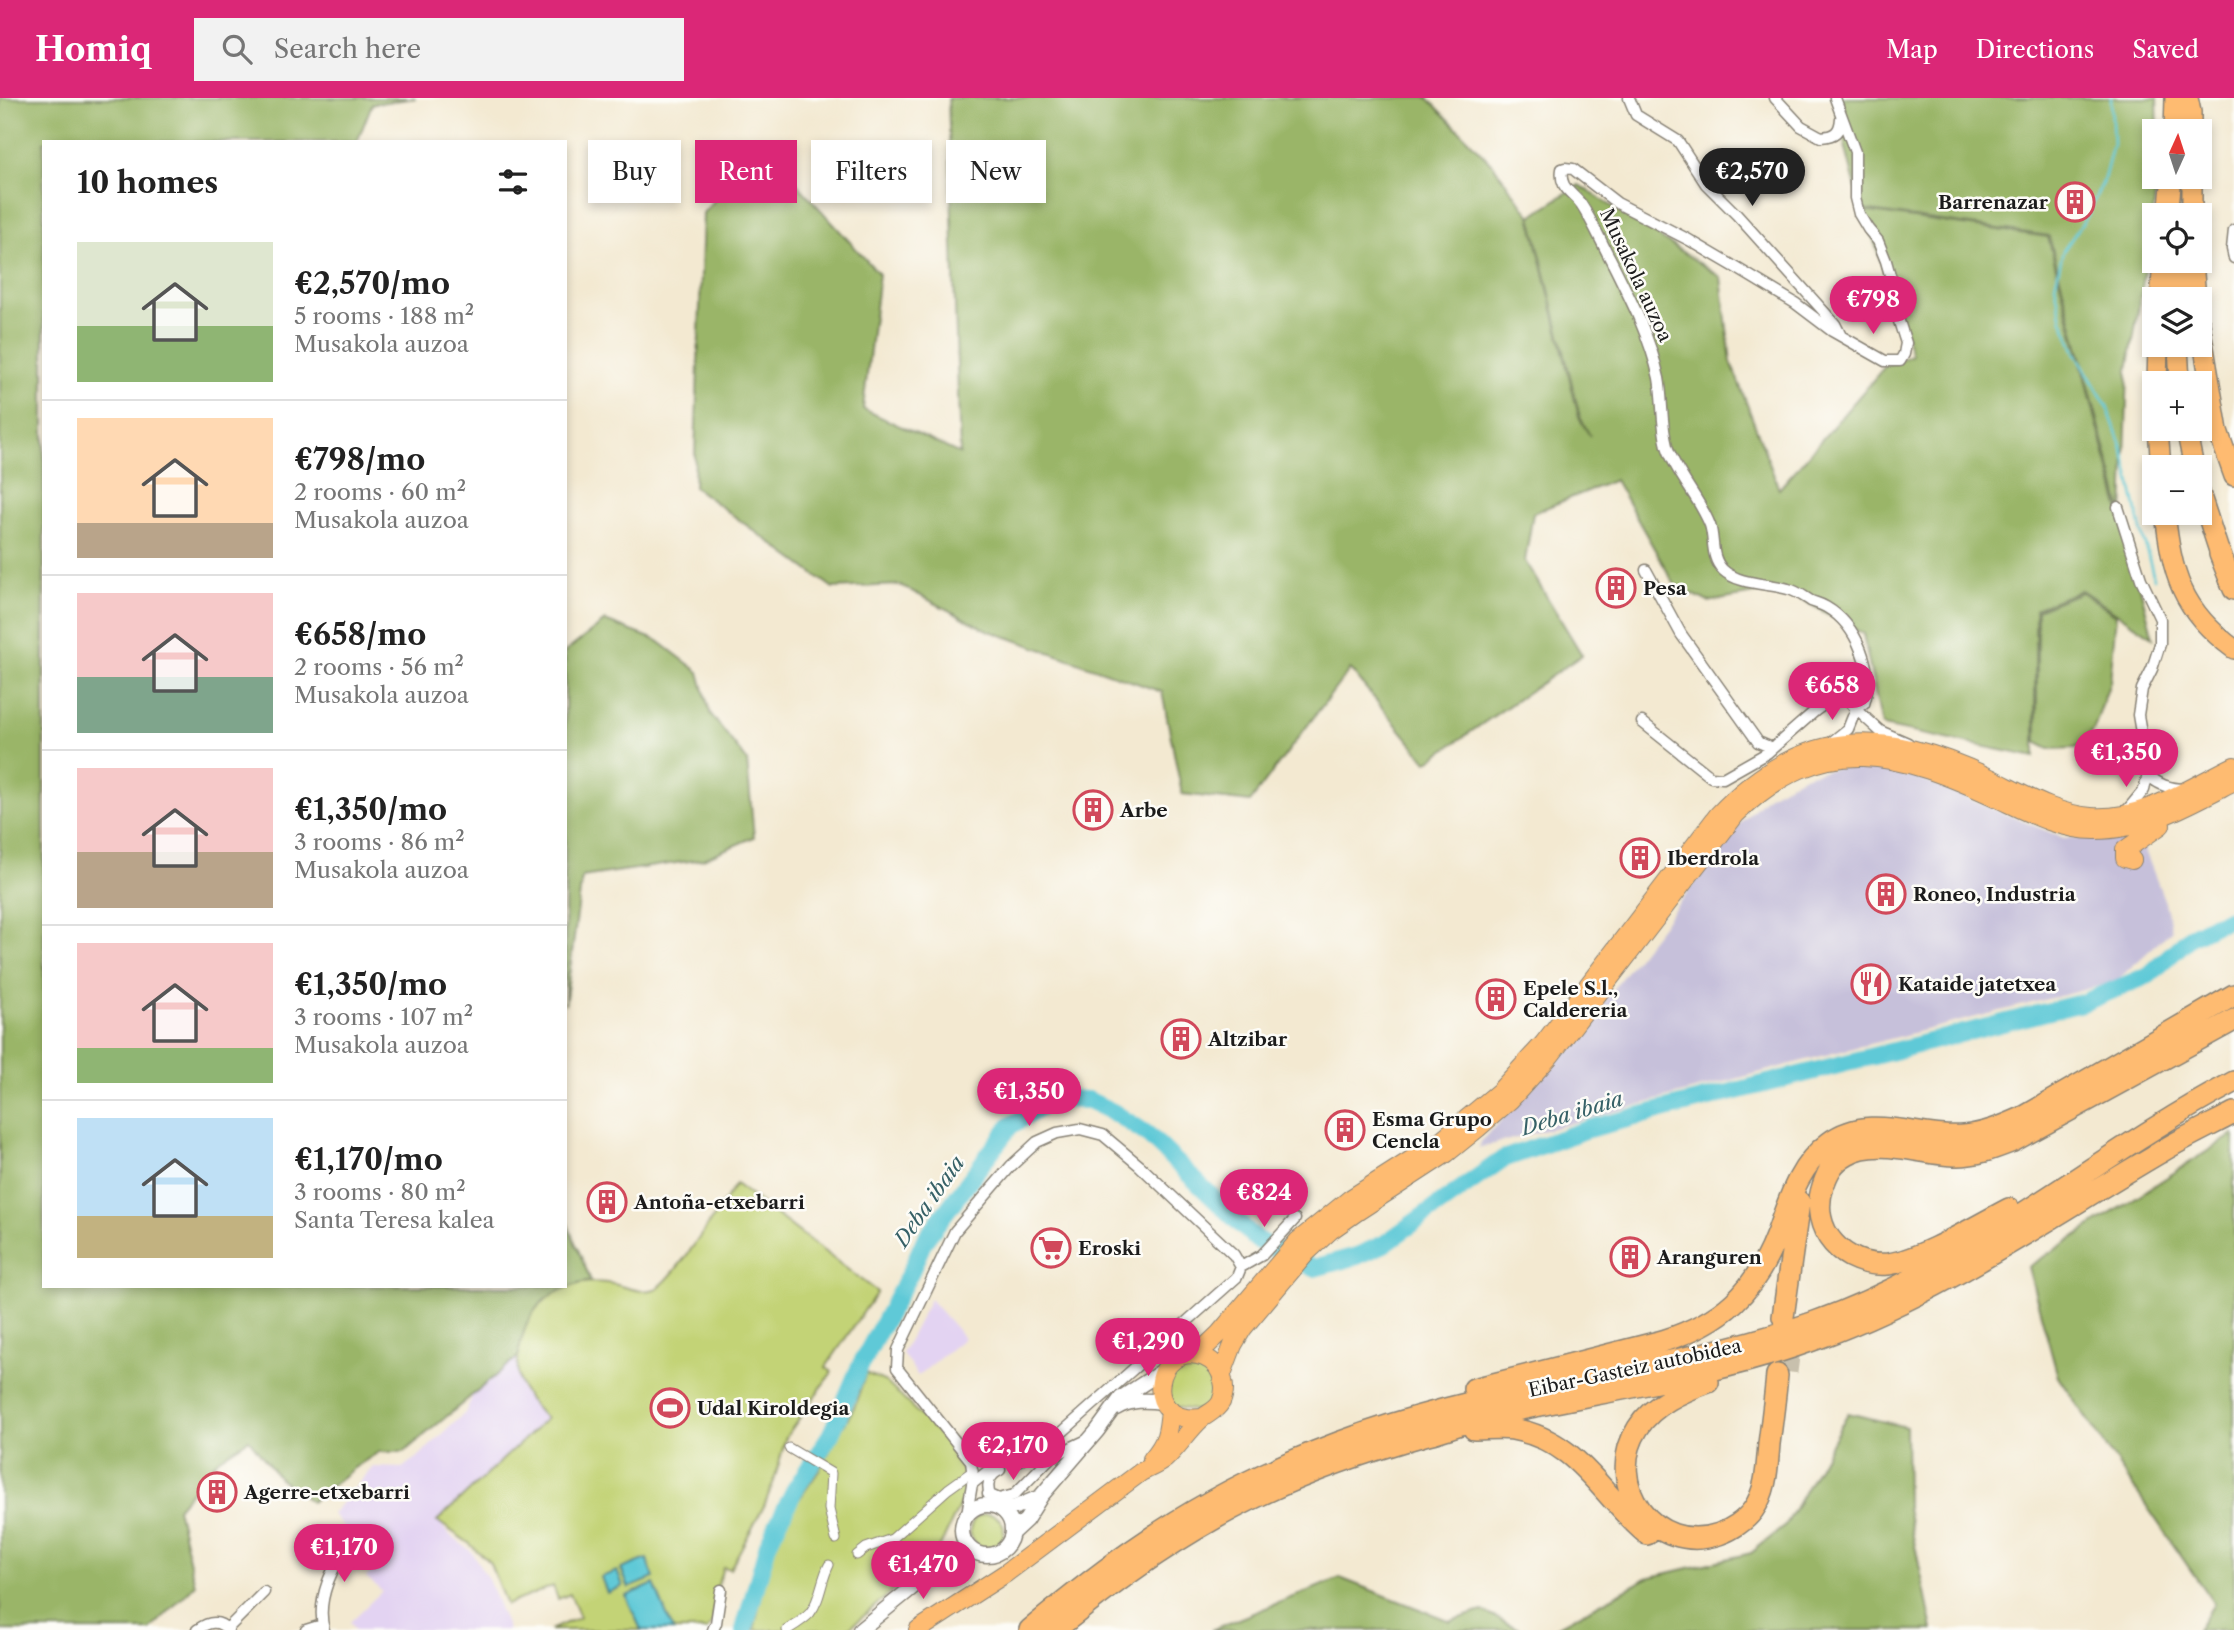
<!DOCTYPE html>
<html lang="en">
<head>
<meta charset="utf-8">
<style>
  body { margin:0; font-family:"Libre Caslon Text",serif; background:#f2f2f2; color:#222; height:100vh; display:flex; flex-direction:column; font-size:26px; white-space:nowrap }
  * { box-sizing:border-box; margin:0 }
  p { font-size:23px; color:#767676 }
  .icon { flex:none; width:38px; height:38px; fill:none; stroke:currentColor; stroke-width:2; stroke-linecap:round; stroke-linejoin:round }
  .map { position:relative; flex:1; overflow:hidden }
  .details { position:absolute; left:42px; top:42px; width:525px; height:1148px; display:flex; flex-direction:column; background:#fff; border-radius:0px; box-shadow:0 4px 10px #0003 }
  .details>* { flex:none }
  .hud { position:absolute; left:588px; top:42px; width:665px; height:63px; display:flex; gap:14px }
  .needle { width:46px; rotate:3deg }
  .controls { position:absolute; left:2142px; top:21px; display:grid; gap:14px }
  .controls a { display:grid; place-items:center; width:70px; height:70px; border-radius:0px; background:#fff; box-shadow:0 4px 10px #0003; font-size:35px }
  .price { position:absolute; translate:-50% -60px; padding:0 16px; border-radius:24px; background:#db2777; color:#fff; font-size:23px; line-height:46px; filter:drop-shadow(0 2px 4px #0008) }
  .price::after { content:''; position:absolute; left:50%; top:42px; width:21px; height:16px; margin-left:-10px; background:inherit; clip-path:polygon(0 0,100% 0,50% 100%) }
  .price.current { background:#222; color:#fff }
  ul { padding:0; list-style:none }
  li { display:flex; align-items:center; gap:21px; height:175px; padding:0 35px }
  li+li { border-top:2px solid #e0e0e0 }
  li span { display:grid; place-items:center; flex:none; width:196px; height:140px; border-radius:0px; color:#555 }
  li>.icon { margin-inline-start:auto }
  span .icon { width:84px; height:84px; fill:#fffc; stroke-width:1 }
  li b { font-size:30px }
  h2 { display:flex; justify-content:space-between; align-items:center; height:84px; padding:0 35px; font-size:30px }
  .tag { padding:0 24px; border-radius:0px; background:#fff; box-shadow:0 4px 10px #0003; font-size:24px; line-height:63px }
  .tag.current { background:#db2777; color:#fff }
  header { display:flex; align-items:center; gap:42px; box-sizing:border-box; height:98px; padding:0 35px; background:#db2777; color:#fff }
  header strong { font-size:33px }
  nav { display:flex; gap:38px; margin-inline-start:auto; font-size:24px }
  .search { width:490px; height:63px; background:#f2f2f2; display:flex; align-items:center; gap:18px; box-sizing:border-box; padding:0 24px; border-radius:0px; color:#767676; font-size:26px }
  .map>svg:first-child { display:block }
</style>
</head>
<body>
<header>
<strong>Homiq</strong>
<div class="search"><svg class="icon" aria-label="search" viewBox="0 0 24 24"><circle cx="10" cy="10" r="6"/><path d="M15 15l6 6"/></svg>Search here</div>
<nav><a>Map</a><a>Directions</a><a>Saved</a></nav>
</header>
<div class="map">
<svg width="2234" height="1532" viewBox="0 0 2234 1532">
  <rect width="100%" height="100%" fill="#fdfcf7"/>
  <filter id="ink" filterUnits="userSpaceOnUse"><feTurbulence type="fractalNoise" baseFrequency=".0143" numOctaves="2"/><feDisplacementMap in="SourceGraphic" scale="14" xChannelSelector="R" yChannelSelector="G"/><feConvolveMatrix kernelMatrix="1 2 1 2 8 2 1 2 1" color-interpolation-filters="sRGB"/></filter>
  <filter id="wash" filterUnits="userSpaceOnUse"><feTurbulence type="fractalNoise" baseFrequency=".00686" numOctaves="4" result="noise"/><feDisplacementMap in="SourceGraphic" scale="28" xChannelSelector="R" yChannelSelector="G"/><feGaussianBlur stdDeviation="1.57" result="paint"/><feColorMatrix in="noise" values="0 0 0 0 0 0 0 0 0 0 0 0 0 0 0 0 0 1.4 0 .05"/><feComposite in="paint" operator="in"/></filter>
  <g filter="url(#wash)">
    <rect width="100%" height="100%" fill="#f3e9d1"/>
    <path fill="#e3d3f2" d="M930,1201L964,1240L918,1278L902,1255Z
      M518,1259L520,1290L526,1300L546,1320L437,1423L452,1439L471,1453L488,1481L508,1532H355L350,1524L382,1493L366,1479L379,1467L332,1416L373,1369L402,1370L417,1360L465,1315L478,1286Z"/>
    <path fill="#c6c0da" d="M1863,667L1900,673L2064,740H2100L2138,734L2165,804L2172,832L2115,884L1814,960L1479,1050L1481,1043L1556,965L1742,723L1769,697L1806,677L1836,670Z"/>
    <path fill="#c3d376" stroke="#707849" stroke-width="2" d="M736,1086L877,1194L826,1269L832,1274L786,1339L774,1383L764,1408L730,1471L723,1469L715,1497L713,1524L707,1532H550L580,1519L570,1496L558,1501L553,1488L506,1507L490,1465L470,1446L437,1423L546,1321C519,1292 514,1285 520,1245C527,1202 572,1177 613,1186C627,1189 640,1196 655,1191C672,1185 722,1105 736,1086Z
      M1183,1263L1209,1268L1219,1293L1204,1314L1170,1308L1164,1282Z
      M866,1275L886,1284L963,1359L969,1367L966,1394L937,1455L847,1532H754L772,1447L795,1407L818,1374L854,1309Z
      M970 1433a17 17 0 1 1 34 0a17 17 0 1 1-34 0Z"/>
    <path fill="#9ab567" stroke="#5b6842" stroke-width="2" d="M0,0H416L372,6L357,44H44V1188H565V1120L591,1183C544,1192 525,1212 518,1259L404,1354H379L354,1370L311,1404L279,1380L249,1341L218,1361L177,1410L195,1487L150,1532H0Z
      M948,0H1428L1493,67L1530,117L1579,319L1590,338L1580,319L1531,118L1579,87L1721,179L1731,264L1779,391L1886,267L1912,257L1864,113L2048,139L2153,539L2081,492L2035,511V659L1882,628L1863,536L1783,491L1708,504L1675,487L1615,382L1533,415L1525,463L1582,557L1427,664L1350,571L1250,704L1182,696L1162,594L987,532L900,487L833,490L694,389L703,115L763,48L879,176L863,311L960,356Z
      M1833,0H2157L2158,33H2154V79H2157L2150,143L2128,272L2123,417L2049,138L1864,112L1862,114Z
      M2081,494L2116,517L2110,584L2093,633L2076,650L2049,651L2037,645V512Z
      M605,523L658,543L699,574L710,615L747,663L754,739L703,761L582,779L565,907V554Z
      M2234,1036V1532H2197L2214,1506L2058,1279L2028,1169Z
      M1848,1315L1906,1329L1907,1410L1933,1532H1551L1647,1480L1751,1455L1786,1427Z
      M1340,1480L1450,1523L1482,1513L1521,1532H1211Z"/>
    <path fill="#5ec9d7" stroke="#3d727a" stroke-width="2" d="M647,1461L654,1480L629,1490L621,1471Z
      M617,1473L623,1488L607,1495L601,1479Z
      M654,1486L673,1532H641L626,1498Z"/>
    <g fill="none" stroke-linecap="round" stroke-linejoin="round">
      <path stroke="#5ec9d7" stroke-width="2.5" d="M2111,0L2113,46L2104,81L2088,117L2063,153L2055,187L2062,222L2075,254L2107,308L2125,359L2141,432L2154,480"/>
      <path stroke="#5ec9d7" stroke-width="18" d="M744,1532L768,1446L794,1393L831,1336L860,1268L911,1173L924,1143L1010,1028L1054,1001L1088,1002L1113,1014L1147,1036L1257,1142L1314,1170L1357,1158L1384,1146L1503,1061L1588,1031L2085,904L2149,877L2190,839L2215,826L2234,820"/>
    </g>
  </g>
  <g filter="url(#ink)">
    <g fill="none" stroke-linecap="round" stroke-linejoin="round">
      <path stroke="#c8c0ad" stroke-width="21" stroke-dasharray="21 10" stroke-linecap="butt" d="M1787,1274L1792,1235"/>
      <g stroke="#888276" stroke-width="11">
        <path id="pedestrian" d="M789,1350L831,1375L829,1411L836,1441
          M857,1457L866,1450L892,1441L948,1391L973,1373
          M787,1532C795,1527 805,1521 810,1515C821,1501 821,1482 829,1467"/>
      </g>
      <g stroke="#888276" stroke-width="13">
        <path id="minor" d="M1629,0L1636,17L1678,43L1706,86L1737,117L1835,226L1841,238
          M1775,0L1801,28L1821,39C1835,38 1840,34 1841,20
          M2234,132L2232,151L2234,160
          M2118,409L2141,481L2160,521V546L2152,571L2142,591L2138,617L2148,676L2144,692L2125,715
          M1646,472L1681,536L1758,644L1772,650
          M1642,624L1711,679L1723,680L1767,655L1815,613L1836,598L1847,600L1856,611L1880,633L1908,645
          M1828,647L1848,631L1856,611L1864,606C1875,572 1857,527 1826,509C1821,506 1816,505 1811,503C1803,498 1797,493 1788,491C1768,485 1739,487 1723,472C1710,459 1715,442 1710,427C1699,399 1676,376 1667,348C1661,325 1663,302 1659,280C1650,239 1630,200 1611,162C1601,144 1593,124 1581,106C1576,99 1568,94 1564,87C1561,81 1561,77 1562,71L1565,70L1573,71L1617,105L1689,142L1735,169L1795,205L1832,233L1885,263H1900L1904,256L1906,245L1895,211L1892,184L1886,163L1878,143L1868,131L1859,116L1855,100V54L1835,0
          M2148,676C2158,688 2171,691 2186,691
          M1241,1169L1262,1157L1295,1121
          M988,1396L999,1401L1014,1397L1051,1359L1085,1343
          M994,1407C987,1393 984,1380 1000,1372
          M967,1416C969,1404 971,1392 973,1380L971,1363L897,1270L898,1252L955,1133L1011,1068L1037,1044L1057,1035L1080,1031L1103,1037L1140,1068L1234,1157L1241,1169L1237,1179L1050,1345L1021,1362L1010,1361L999,1364L972,1386
          M227,1531L264,1494
          M197,1532C208,1524 218,1521 228,1532
          M306,1532L322,1527
          M324,1532C315,1500 334,1468 350,1441
          M713,1532L716,1525L721,1492"/>
      </g>
      <g stroke="#888276" stroke-width="17">
        <path id="tertiary" d="M1116,1310C1131,1301 1146,1302 1163,1304
          M962 1432a25 25 0 1 1 50 0a25 25 0 1 1-50 0Z
          M1000,1410L1016,1409L1040,1399
          M1013,1434L1026,1422L1041,1398L1097,1333L1121,1300L1164,1272
          M860,1532L935,1471L967,1449"/>
      </g>
      <g stroke="#888276" stroke-width="20">
        <path id="primary" d="M2132,762L2125,760V752L2161,727
          M1197,1257L1219,1236L1298,1143L1350,1101L1439,1044L1499,994L1544,945L1718,717C1801,629 1882,629 1988,679C2021,695 2054,716 2091,719C2143,723 2190,689 2234,668
          M1222,1276L1233,1247L1243,1230L1306,1155L1331,1132L1358,1113L1447,1055L1478,1030L1510,1002L1550,958L1736,716C1824,631 1898,654 1999,701C2029,715 2061,732 2095,732C2146,732 2190,706 2234,683
          M1152,1361C1167,1344 1168,1334 1170,1312
          M918,1532L1006,1475L1141,1374C1149,1370 1158,1367 1165,1361C1178,1349 1188,1333 1201,1321C1208,1315 1216,1313 1221,1304C1224,1297 1225,1290 1223,1283C1221,1272 1214,1263 1204,1259C1155,1240 1138,1328 1202,1320"/>
      </g>
      <g stroke="#888276" stroke-width="22">
        <path id="trunk" d="M2188,0L2191,14V33
          M2174,33L2175,0
          M2192,79V117
          M2168,117L2172,79
          M2193,163L2196,201
          M2160,201L2163,163
          M2177,201L2178,163
          M2200,226L2218,333L2234,378
          M2178,247L2180,285
          M2157,285L2158,247
          M2158,331L2161,369
          M2186,331L2194,369
          M2200,395L2220,456
          M2165,415C2172,476 2181,512 2234,551"/>
      </g>
      <g stroke="#888276" stroke-width="24">
        <path id="motorway" d="M2220,456L2234,491
          M2009,1111C1978,1127 1921,1162 1888,1166C1844,1170 1808,1132 1823,1088C1828,1073 1833,1064 1847,1056C1877,1038 1924,1057 1957,1057C1978,1057 1995,1050 2013,1043L2234,922
          M1783,1219L1799,1104
          M1708,1284C1683,1293 1653,1306 1638,1330C1602,1386 1654,1458 1719,1436C1731,1432 1745,1423 1753,1412C1767,1392 1767,1369 1769,1346C1772,1322 1775,1300 1777,1277
          M1474,1291L1663,1243C1722,1224 1755,1195 1777,1136C1789,1102 1799,1067 1829,1045C1871,1014 1918,1042 1963,1038C1985,1036 2004,1028 2024,1019L2234,897
          M1474,1331C1486,1331 1500,1329 1512,1331C1579,1342 1600,1397 1647,1436
          M1030,1532C1066,1502 1103,1472 1142,1446C1242,1377 1356,1332 1474,1304C1588,1277 1704,1263 1815,1224C1968,1170 2091,1060 2234,984
          M1055,1532C1119,1480 1187,1431 1262,1396C1315,1371 1371,1352 1428,1336C1447,1331 1465,1324 1484,1319C1597,1293 1712,1280 1821,1239C1943,1194 2048,1120 2159,1055C2183,1040 2209,1028 2234,1015"/>
      </g>
      <use href="#pedestrian" stroke="#fff" stroke-width="9"/>
      <use href="#minor" stroke="#fff" stroke-width="10"/>
      <use href="#tertiary" stroke="#fff" stroke-width="14"/>
      <use href="#primary" stroke="#febb71" stroke-width="18"/>
      <use href="#trunk" stroke="#febb71" stroke-width="19"/>
      <use href="#motorway" stroke="#febb71" stroke-width="21"/>
    </g>
  </g>
  <defs>
    <g id="building-ring" transform="scale(2.0125)"><circle r="9.5" fill="#fdfcf7" stroke="#d1495b" stroke-width="1.5"/><path d="M-4-6H4V6H1V3H-1V6H-4ZM-2.5-4.3h1.7v1.8h-1.7ZM.8-4.3h1.7v1.8H.8ZM-2.5-1h1.7V.8h-1.7ZM.8-1h1.7V.8H.8Z" fill="#d1495b"/></g>
    <g id="restaurant-ring" transform="scale(2.0125)"><circle r="9.5" fill="#fdfcf7" stroke="#d1495b" stroke-width="1.5"/><path d="M-5-6h1v4h1v-4h1v4h1v-4h1v5L-1.5 .5V6h-2V.5L-5-1ZM5-6V6H3V1.5H1.5Q1.5-4 5-6Z" fill="#d1495b"/></g>
    <g id="supermarket-ring" transform="scale(2.0125)"><circle r="9.5" fill="#fdfcf7" stroke="#d1495b" stroke-width="1.5"/><path d="M-6-5.5h2.5l.6 2H6L4.5 2H-2.5L-4.4-4H-6ZM-1.5 3.2a1.3 1.3 0 1 0 .1 0ZM3 3.2a1.3 1.3 0 1 0 .1 0Z" fill="#d1495b"/></g>
    <g id="stadium-ring" transform="scale(2.0125)"><circle r="9.5" fill="#fdfcf7" stroke="#d1495b" stroke-width="1.5"/><path d="M0-5a6.5 5 0 1 0 0 10a6.5 5 0 1 0 0-10ZM-3.5-1.8h7v3.6h-7Z" fill="#d1495b"/></g>
  </defs>
  <g fill-rule="evenodd">
    <use href="#building-ring" x="2075" y="104"/>
    <use href="#building-ring" x="1616" y="490"/>
    <use href="#building-ring" x="1093" y="712"/>
    <use href="#building-ring" x="1640" y="760"/>
    <use href="#building-ring" x="1886" y="796"/>
    <use href="#restaurant-ring" x="1871" y="886"/>
    <use href="#building-ring" x="1496" y="901"/>
    <use href="#building-ring" x="1181" y="941"/>
    <use href="#building-ring" x="1345" y="1032"/>
    <use href="#building-ring" x="607" y="1104"/>
    <use href="#supermarket-ring" x="1051" y="1150"/>
    <use href="#building-ring" x="1630" y="1159"/>
    <use href="#stadium-ring" x="670" y="1310"/>
    <use href="#building-ring" x="217" y="1394"/>
  </g>
  <g text-anchor="middle" dominant-baseline="central" stroke-width="5" stroke-linejoin="round" paint-order="stroke">
    <g font-size="19" font-weight="bold" fill="#1c1c1c" stroke="#fdfcf7" text-anchor="start">
      <text x="2048" y="104" text-anchor="end">Barrenazar</text>
      <text x="1643" y="490">Pesa</text>
      <text x="1120" y="712">Arbe</text>
      <text x="1667" y="760">Iberdrola</text>
      <text x="1913" y="796">Roneo, Industria</text>
      <text x="1898" y="886">Kataide jatetxea</text>
      <text x="1523" y="890">Epele S.l.,<tspan x="1523" dy="22">Caldereria</tspan></text>
      <text x="1208" y="941">Altzibar</text>
      <text x="1372" y="1021">Esma Grupo<tspan x="1372" dy="22">Cencla</tspan></text>
      <text x="634" y="1104">Antoña-etxebarri</text>
      <text x="1078" y="1150">Eroski</text>
      <text x="1657" y="1159">Aranguren</text>
      <text x="697" y="1310">Udal Kiroldegia</text>
      <text x="244" y="1394">Agerre-etxebarri</text>
    </g>
    <g font-size="19" fill="#1c1c1c" stroke="#fdfcf7">
      <text transform="translate(1636 177) rotate(65)">Musakola auzoa</text>
      <text transform="translate(1635 1270) rotate(-12)">Eibar-Gasteiz autobidea</text>
    </g>
    <g font-size="21" font-style="italic" fill="#366167" stroke="#fdfcf7">
      <text transform="translate(1572 1015) rotate(-17)">Deba ibaia</text>
      <text transform="translate(929 1103) rotate(-55)">Deba ibaia</text>
    </g>
  </g>
</svg>
<div class="controls">
<a><svg class="needle" viewBox="-14 -14 28 28"><path d="M0-13l5 13h-10z" fill="#e53935"/><path d="M0 13l5-13h-10z" fill="#767676"/></svg></a>
<a><svg class="icon" aria-label="locate" viewBox="0 0 24 24"><circle cx="12" cy="12" r="6"/><path d="M12 2v4M12 18v4M2 12h4M18 12h4"/></svg></a>
<a><svg class="icon" aria-label="layers" viewBox="0 0 24 24"><path d="M12 4l9 5-9 5-9-5zM3 14l9 5 9-5"/></svg></a>
<a>+</a>
<a>−</a>
</div>
<b class="price current" style="left:1752px;top:110px">€2,570</b>
<b class="price" style="left:1873px;top:238px">€798</b>
<b class="price" style="left:1832px;top:624px">€658</b>
<b class="price" style="left:2126px;top:691px">€1,350</b>
<b class="price" style="left:1029px;top:1030px">€1,350</b>
<b class="price" style="left:1264px;top:1131px">€824</b>
<b class="price" style="left:1148px;top:1280px">€1,290</b>
<b class="price" style="left:1013px;top:1384px">€2,170</b>
<b class="price" style="left:344px;top:1486px">€1,170</b>
<b class="price" style="left:923px;top:1503px">€1,470</b>
<div class="hud">
<a class="tag">Buy</a>
<a class="tag current">Rent</a>
<a class="tag">Filters</a>
<a class="tag">New</a>
</div>
<section class="details">
<h2>10 homes<svg class="icon" aria-label="filters" viewBox="0 0 24 24"><path d="M4 7h16M4 17h16"/><circle cx="9" cy="7" r="2"/><circle cx="15" cy="17" r="2"/></svg></h2>
<ul>
<li><span style="background:linear-gradient(#dfe7d0 60%,#8fb573 0)"><svg class="icon" aria-label="home" viewBox="0 0 24 24"><path d="M3 11l9-7 9 7M6 9v11h12V9"/></svg></span><div><b>€2,570/mo</b><p>5 rooms · 188 m²</p><p>Musakola auzoa</p></div></li>
<li><span style="background:linear-gradient(#ffd9b3 75%,#b9a48a 0)"><svg class="icon" aria-label="home" viewBox="0 0 24 24"><path d="M3 11l9-7 9 7M6 9v11h12V9"/></svg></span><div><b>€798/mo</b><p>2 rooms · 60 m²</p><p>Musakola auzoa</p></div></li>
<li><span style="background:linear-gradient(#f6c9c9 60%,#7fa58c 0)"><svg class="icon" aria-label="home" viewBox="0 0 24 24"><path d="M3 11l9-7 9 7M6 9v11h12V9"/></svg></span><div><b>€658/mo</b><p>2 rooms · 56 m²</p><p>Musakola auzoa</p></div></li>
<li><span style="background:linear-gradient(#f6c9c9 60%,#b9a48a 0)"><svg class="icon" aria-label="home" viewBox="0 0 24 24"><path d="M3 11l9-7 9 7M6 9v11h12V9"/></svg></span><div><b>€1,350/mo</b><p>3 rooms · 86 m²</p><p>Musakola auzoa</p></div></li>
<li><span style="background:linear-gradient(#f6c9c9 75%,#8fb573 0)"><svg class="icon" aria-label="home" viewBox="0 0 24 24"><path d="M3 11l9-7 9 7M6 9v11h12V9"/></svg></span><div><b>€1,350/mo</b><p>3 rooms · 107 m²</p><p>Musakola auzoa</p></div></li>
<li><span style="background:linear-gradient(#bfe0f5 70%,#c2b280 0)"><svg class="icon" aria-label="home" viewBox="0 0 24 24"><path d="M3 11l9-7 9 7M6 9v11h12V9"/></svg></span><div><b>€1,170/mo</b><p>3 rooms · 80 m²</p><p>Santa Teresa kalea</p></div></li>
</ul>
</section>
</div>
</body>
</html>
